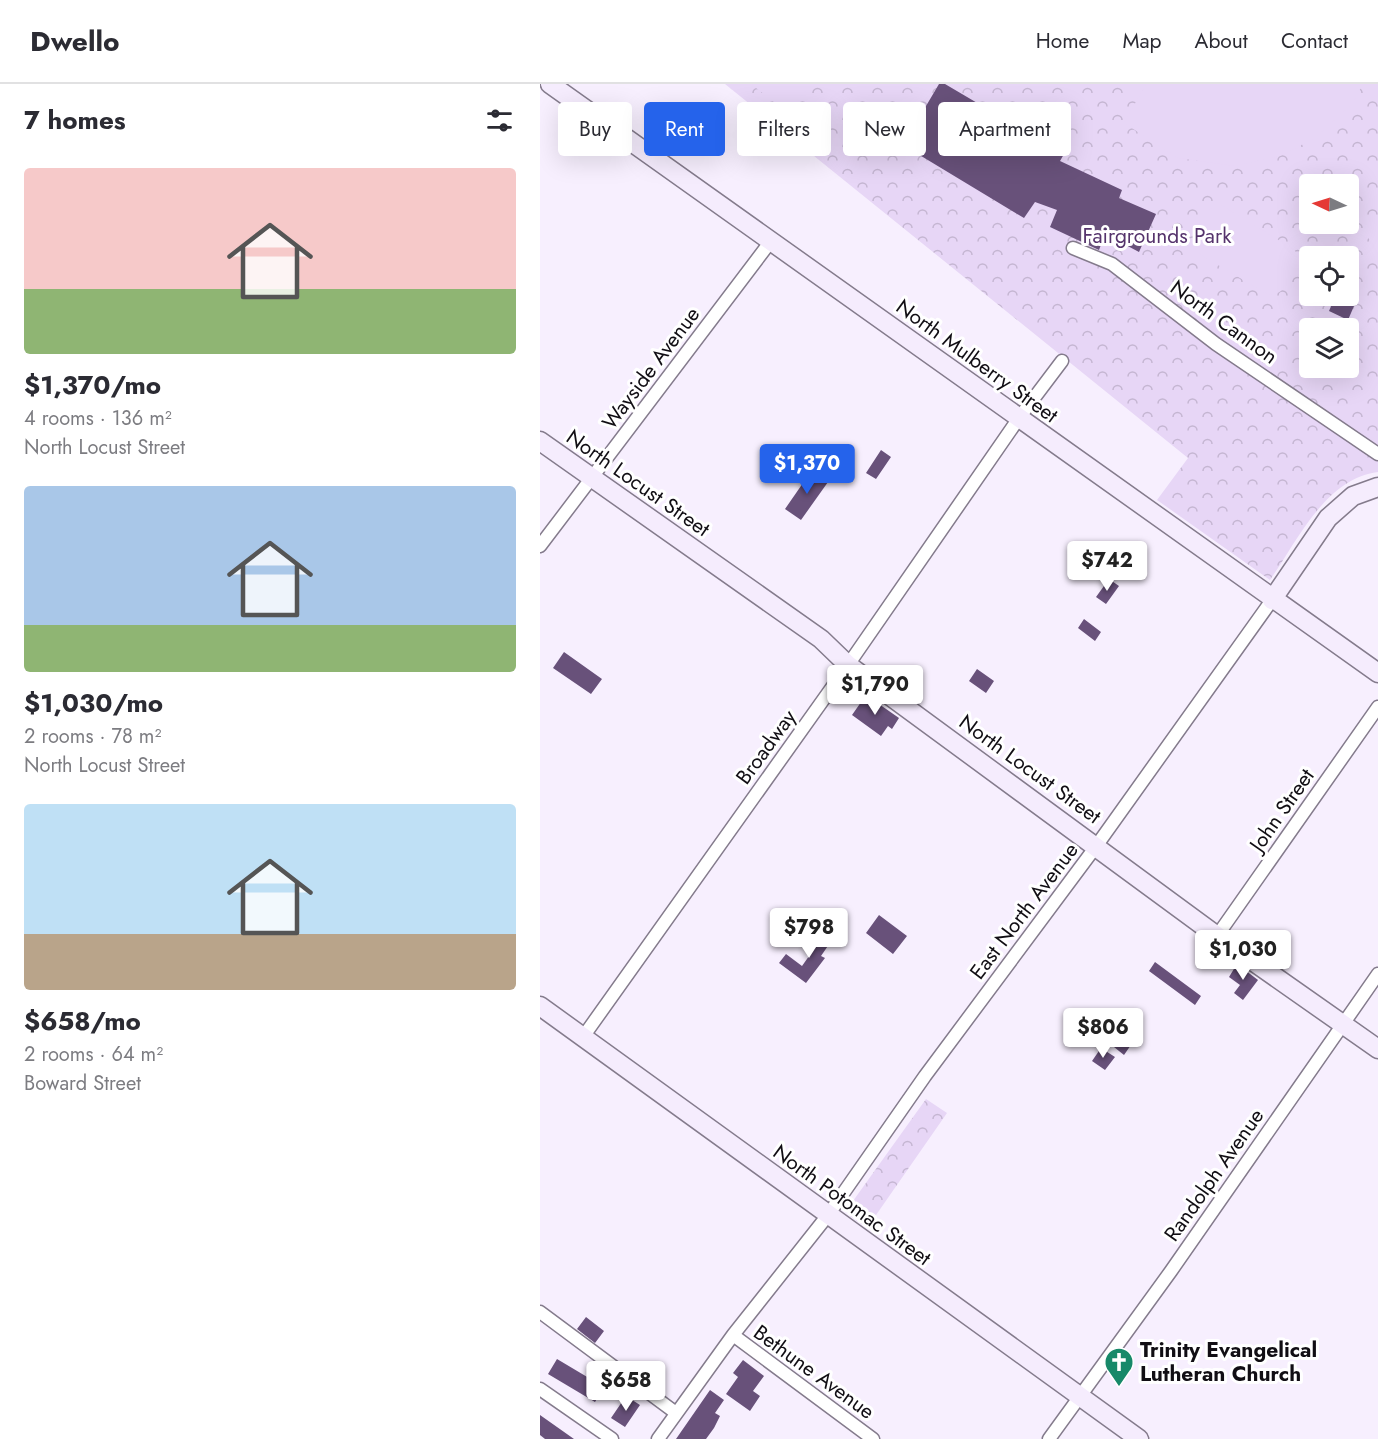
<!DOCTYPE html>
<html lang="en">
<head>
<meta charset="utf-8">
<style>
  body { margin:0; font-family:Jost,sans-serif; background:#f2f2f3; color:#2b2b33; height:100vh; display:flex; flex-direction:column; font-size:22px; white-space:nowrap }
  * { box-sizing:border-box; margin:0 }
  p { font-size:20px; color:#7c7c81 }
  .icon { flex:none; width:33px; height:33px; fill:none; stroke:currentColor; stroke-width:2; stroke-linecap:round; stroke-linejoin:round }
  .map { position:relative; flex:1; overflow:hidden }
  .drawer { display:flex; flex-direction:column; background:#fff; width:540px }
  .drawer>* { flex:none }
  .hud { position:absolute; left:18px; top:18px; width:570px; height:54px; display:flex; gap:12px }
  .needle { width:39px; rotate:274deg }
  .tools { position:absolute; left:759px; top:90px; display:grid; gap:12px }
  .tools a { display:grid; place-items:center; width:60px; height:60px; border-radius:6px; background:#fff; box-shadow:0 6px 24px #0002; font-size:30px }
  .price { position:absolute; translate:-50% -51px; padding:0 14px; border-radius:6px; background:#fff; color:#222; font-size:20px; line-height:39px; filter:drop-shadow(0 2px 3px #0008) }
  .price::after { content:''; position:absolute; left:50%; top:36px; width:18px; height:14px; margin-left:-9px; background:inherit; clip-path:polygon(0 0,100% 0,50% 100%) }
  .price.active { background:#2563eb; color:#fff }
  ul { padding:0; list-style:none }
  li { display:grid; align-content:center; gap:12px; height:318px; padding:0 24px }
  li span { display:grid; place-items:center; height:186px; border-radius:6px; color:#555 }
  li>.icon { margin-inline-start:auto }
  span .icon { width:108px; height:108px; fill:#fffc; stroke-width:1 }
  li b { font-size:26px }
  h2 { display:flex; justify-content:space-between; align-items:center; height:72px; padding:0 24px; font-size:26px }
  .tag { padding:0 21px; border-radius:6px; background:#fff; box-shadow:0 6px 24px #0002; font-size:21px; line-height:54px }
  .tag.active { background:#2563eb; color:#fff }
  header { display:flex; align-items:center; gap:36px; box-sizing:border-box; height:84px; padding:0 30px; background:#fff; border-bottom:2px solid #e1e1e2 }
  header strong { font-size:28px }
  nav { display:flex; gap:33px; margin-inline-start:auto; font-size:21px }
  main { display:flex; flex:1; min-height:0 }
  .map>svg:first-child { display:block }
</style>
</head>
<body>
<header>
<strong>Dwello</strong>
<nav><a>Home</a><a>Map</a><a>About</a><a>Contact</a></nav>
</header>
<main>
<section class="drawer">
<h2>7 homes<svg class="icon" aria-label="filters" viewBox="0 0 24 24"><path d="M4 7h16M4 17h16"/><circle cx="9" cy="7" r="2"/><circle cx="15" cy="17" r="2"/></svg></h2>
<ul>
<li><span style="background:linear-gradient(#f6c9c9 65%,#8fb573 0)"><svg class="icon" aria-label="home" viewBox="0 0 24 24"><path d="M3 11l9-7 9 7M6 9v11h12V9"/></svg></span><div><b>$1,370/mo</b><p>4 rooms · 136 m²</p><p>North Locust Street</p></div></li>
<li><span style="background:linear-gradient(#a9c7e8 75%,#8fb573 0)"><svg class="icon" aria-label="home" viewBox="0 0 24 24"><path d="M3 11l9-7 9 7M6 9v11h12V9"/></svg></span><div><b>$1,030/mo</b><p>2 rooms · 78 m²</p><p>North Locust Street</p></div></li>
<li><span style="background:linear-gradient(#bfe0f5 70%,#b9a48a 0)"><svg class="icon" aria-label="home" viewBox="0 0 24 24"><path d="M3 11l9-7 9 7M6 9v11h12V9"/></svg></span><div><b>$658/mo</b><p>2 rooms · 64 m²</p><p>Boward Street</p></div></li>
</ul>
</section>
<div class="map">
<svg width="838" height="1355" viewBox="0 0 838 1355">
  <defs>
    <pattern id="park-crowns" width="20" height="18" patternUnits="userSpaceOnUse" patternTransform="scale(1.5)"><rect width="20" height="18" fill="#e7d6f6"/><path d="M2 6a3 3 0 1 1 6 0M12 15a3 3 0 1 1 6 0" fill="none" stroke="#c5b6d2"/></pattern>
  </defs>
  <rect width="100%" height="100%" fill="#f7effe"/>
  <path fill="url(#park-crowns)" fill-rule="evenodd" d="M185,0H838V388C785,395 758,456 730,496L617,416L648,374ZM770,100H808V140H770ZM770,172H808V212H770ZM770,244H808V284H770Z
    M386,1015L407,1029L327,1144L310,1132L308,1124Z"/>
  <path fill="#e7d6f6" d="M211,0H271L248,29Z
    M606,0H823L812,20L775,54L740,72L694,82L638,74L584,39Z
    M681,121L755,166L758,178L741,207L734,211L727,210L656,168L651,162L669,126Z
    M838,136V181L831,176L834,161L825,150L826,141Z"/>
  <path fill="#68517a" d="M399,0H405L524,70L520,77L582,106L579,114L616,130L599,168L565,150L559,166L510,143L517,126L495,118L484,134L363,61Z
    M795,213L814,222L808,236L789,227Z
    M341,366L351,373L336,395L326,389Z
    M272,386L288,398L261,436L245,425Z
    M569,495L579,502L566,520L556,513Z
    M544,535L561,548L555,557L538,544Z
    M24,568L62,595L51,610L13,584Z
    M437,585L454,597L446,609L429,597Z
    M326,611L359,634L352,645L348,642L341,652L312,631Z
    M339,831L367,852L353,870L326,849Z
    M284,846L294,853L281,872L285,874L266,899L239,879L246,870L262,882L279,858L276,856Z
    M615,878L661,912L655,921L609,887Z
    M697,880L718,896L703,916L694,909L700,901L689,893Z
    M583,950L593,958L584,971L574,963Z
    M561,964L575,973L565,986L552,977Z
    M46,1233L64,1247L55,1259L37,1245Z
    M17,1275L64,1303L55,1318L8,1290Z
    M203,1276L224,1292L213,1307L220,1312L210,1327L186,1310L198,1293L193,1289Z
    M170,1306L184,1316L175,1329L180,1332L174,1344L166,1355H136Z
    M86,1312L100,1321L85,1343L71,1334Z
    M0,1331L34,1355H5L0,1351Z"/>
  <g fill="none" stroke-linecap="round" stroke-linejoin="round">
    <g stroke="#847b8c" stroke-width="15">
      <path id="street" d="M533,164L572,180L676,260L838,370
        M0,462L231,157
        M677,852L838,623
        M43,953L308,581L479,334L522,277
        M0,1228L136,1329
        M193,1251L333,1355
        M0,1305L72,1355
        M118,1355L193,1251L288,1131L385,992L557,761L732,516
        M509,1355L631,1187L838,890"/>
    </g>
    <g stroke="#847b8c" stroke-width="21">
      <path id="secondary" d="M10,0L838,589
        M0,357L281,555L308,581L677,852L838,965
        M732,516L788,434L813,412L838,403
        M0,922L599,1355"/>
    </g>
    <use href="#street" stroke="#fff" stroke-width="12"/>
    <use href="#secondary" stroke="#f5ecfd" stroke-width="18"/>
  </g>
  <defs>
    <g id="church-pin" transform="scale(1.5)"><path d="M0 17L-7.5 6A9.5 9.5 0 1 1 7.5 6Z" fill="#178969" stroke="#fff"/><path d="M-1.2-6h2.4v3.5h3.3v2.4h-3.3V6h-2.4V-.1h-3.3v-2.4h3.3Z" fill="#fff"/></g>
  </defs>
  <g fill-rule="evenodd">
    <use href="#church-pin" x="579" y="1278"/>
  </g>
  <g text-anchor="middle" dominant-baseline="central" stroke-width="6" stroke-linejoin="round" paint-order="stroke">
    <g font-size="21" fill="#55336c" stroke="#fff">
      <text x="617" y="152">Fairgrounds Park</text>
    </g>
    <g font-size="21" fill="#110e14" stroke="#fff">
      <text transform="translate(684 238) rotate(36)">North Cannon</text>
      <text transform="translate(437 277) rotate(36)">North Mulberry Street</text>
      <text transform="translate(111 284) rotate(-53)">Wayside Avenue</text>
      <text transform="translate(98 399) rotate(35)">North Locust Street</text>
      <text transform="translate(226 663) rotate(-54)">Broadway</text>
      <text transform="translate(490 685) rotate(36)">North Locust Street</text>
      <text transform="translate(742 726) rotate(-55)">John Street</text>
      <text transform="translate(484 827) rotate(-53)">East North Avenue</text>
      <text transform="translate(674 1091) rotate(-55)">Randolph Avenue</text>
      <text transform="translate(312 1121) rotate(36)">North Potomac Street</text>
      <text transform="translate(274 1288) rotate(36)">Bethune Avenue</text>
    </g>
    <g font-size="21" font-weight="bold" fill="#110e14" stroke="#fff" text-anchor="start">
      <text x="600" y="1266">Trinity Evangelical<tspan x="600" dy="24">Lutheran Church</tspan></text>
    </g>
  </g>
</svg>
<div class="tools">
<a><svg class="needle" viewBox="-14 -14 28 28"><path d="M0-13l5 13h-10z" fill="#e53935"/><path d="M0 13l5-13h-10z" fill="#7c7c81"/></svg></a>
<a><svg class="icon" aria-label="locate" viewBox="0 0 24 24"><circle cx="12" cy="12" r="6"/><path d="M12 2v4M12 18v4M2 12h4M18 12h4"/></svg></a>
<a><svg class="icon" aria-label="layers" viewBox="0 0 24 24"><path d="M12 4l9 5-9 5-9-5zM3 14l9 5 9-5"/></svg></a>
</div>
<b class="price active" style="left:267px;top:411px">$1,370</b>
<b class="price" style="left:567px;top:508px">$742</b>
<b class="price" style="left:335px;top:632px">$1,790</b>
<b class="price" style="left:269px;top:875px">$798</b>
<b class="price" style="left:703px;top:897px">$1,030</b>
<b class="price" style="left:563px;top:975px">$806</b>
<b class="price" style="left:86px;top:1328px">$658</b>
<div class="hud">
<a class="tag">Buy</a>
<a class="tag active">Rent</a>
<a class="tag">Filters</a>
<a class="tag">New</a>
<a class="tag">Apartment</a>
</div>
</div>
</main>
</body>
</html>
